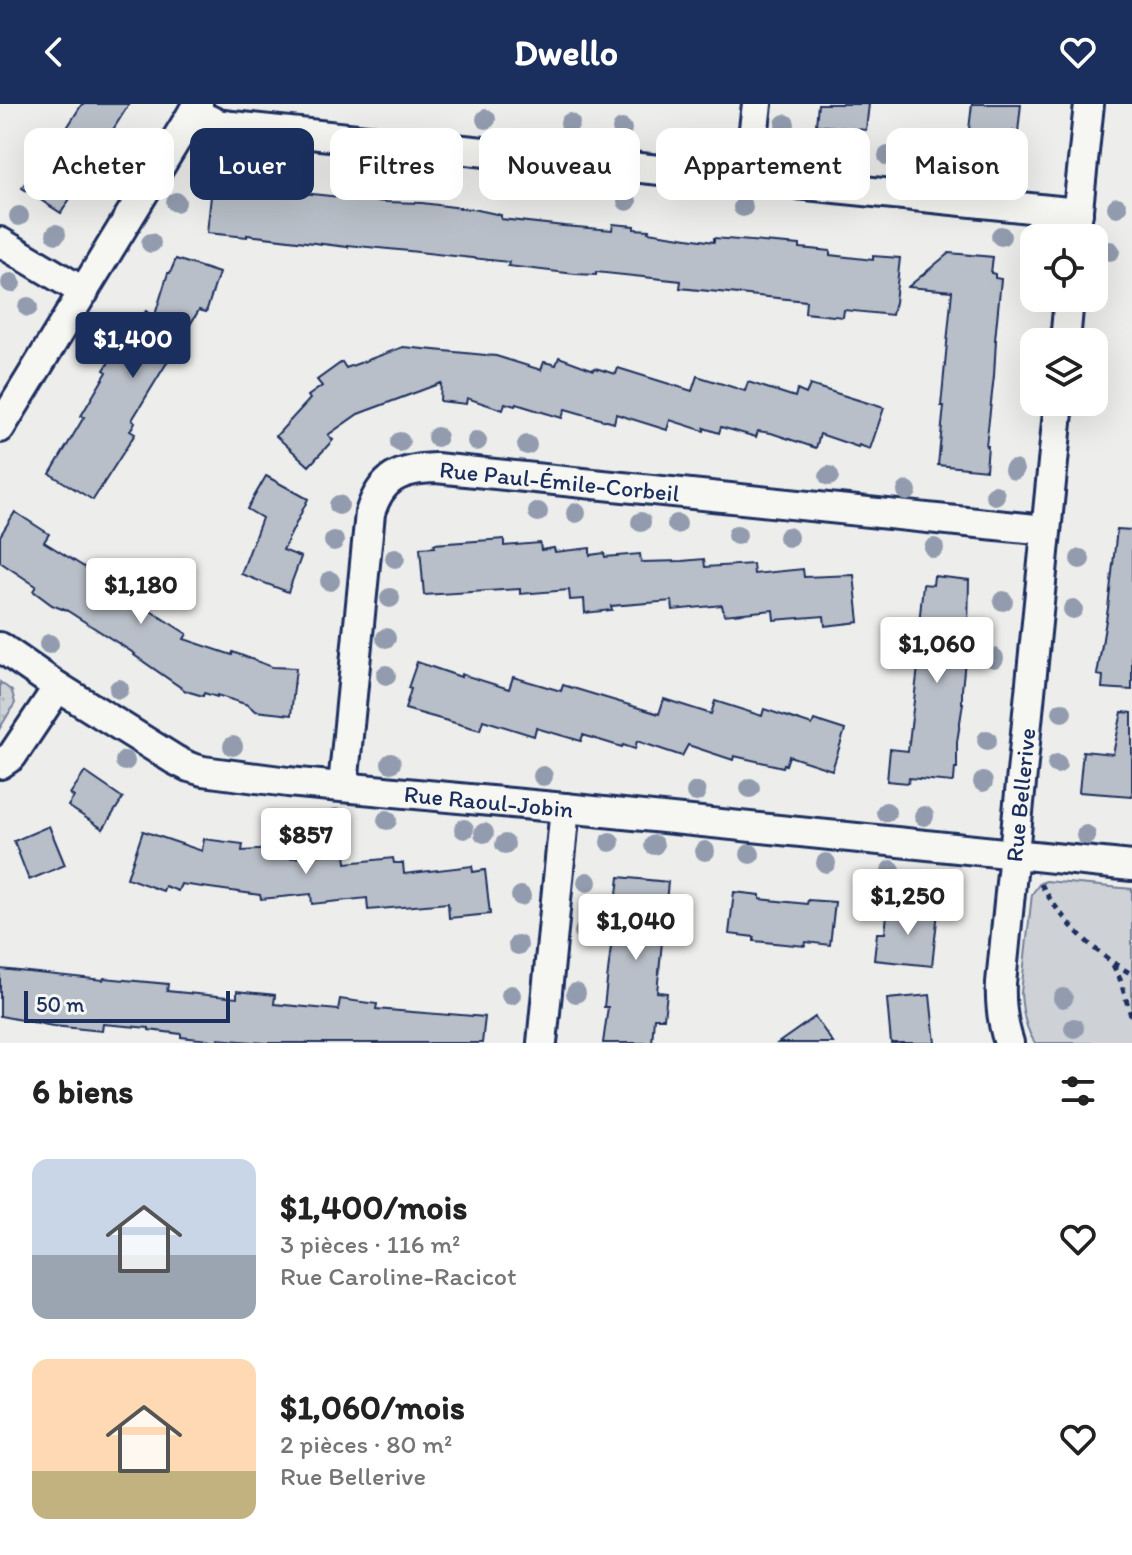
<!DOCTYPE html>
<html lang="fr">
<head>
<meta charset="utf-8">
<style>
  body { margin:0; font-family:Itim,sans-serif; background:#f2f2f2; color:#222; height:100vh; display:flex; flex-direction:column; font-size:30px; white-space:nowrap }
  * { box-sizing:border-box; margin:0 }
  p { font-size:26px; color:#767676 }
  .icon { flex:none; width:44px; height:44px; fill:none; stroke:currentColor; stroke-width:2; stroke-linecap:round; stroke-linejoin:round }
  .map { position:relative; height:939px; overflow:hidden }
  .details { display:flex; flex-direction:column; background:#fff; flex:1 }
  .details>* { flex:none }
  .hud { position:absolute; left:24px; top:24px; width:1084px; height:72px; display:flex; gap:16px }
  .fabs { position:absolute; left:1020px; top:120px; display:grid; gap:16px }
  .fabs a { display:grid; place-items:center; width:88px; height:88px; border-radius:16px; background:#fff; box-shadow:0 8px 32px #0002; font-size:40px }
  .scale { position:absolute; left:24px; bottom:20px; width:206px; box-sizing:border-box; padding-left:8px; border:4px solid #1b2f5e; border-top:0; font-size:22px; line-height:28px; white-space:nowrap; color:#1b2f5e; -webkit-text-stroke:6px #f6f6f2; paint-order:stroke }
  .price { position:absolute; translate:-50% -68px; padding:0 18px; border-radius:8px; background:#fff; color:#222; font-size:26px; line-height:52px; filter:drop-shadow(0 2px 4px #0008) }
  .price::after { content:''; position:absolute; left:50%; top:48px; width:24px; height:18px; margin-left:-12px; background:inherit; clip-path:polygon(0 0,100% 0,50% 100%) }
  .price.active { background:#1b2f5e; color:#fff }
  ul { padding:0; list-style:none }
  li { display:flex; align-items:center; gap:24px; height:200px; padding:0 32px }
  li span { display:grid; place-items:center; flex:none; width:224px; height:160px; border-radius:16px; color:#555 }
  li>.icon { margin-inline-start:auto }
  span .icon { width:96px; height:96px; fill:#fffc; stroke-width:1 }
  li b { font-size:34px }
  h2 { display:flex; justify-content:space-between; align-items:center; height:96px; padding:0 32px; font-size:34px }
  .chip { padding:0 28px; border-radius:16px; background:#fff; box-shadow:0 8px 32px #0002; font-size:28px; line-height:72px }
  .chip.active { background:#1b2f5e; color:#fff }
  header { display:flex; justify-content:space-between; align-items:center; height:104px; padding:0 32px; background:#1b2f5e; color:#fff; font-size:36px; font-weight:700 }
  .map>svg:first-child { display:block }
</style>
</head>
<body>
<header><svg class="icon" aria-label="back" viewBox="0 0 24 24"><path d="M15 5l-7 7 7 7"/></svg>Dwello<svg class="icon" aria-label="heart" viewBox="0 0 24 24"><path d="M12 20l-8-8c-3-5 5-10 8-4 3-6 11-1 8 4z"/></svg></header>
<div class="map">
<svg width="1132" height="939" viewBox="0 0 1132 939">
  <defs>
    <pattern id="grass-dots" width="8" height="8" patternUnits="userSpaceOnUse" patternTransform="scale(2)"><rect width="8" height="8" fill="#ced2d7"/><path d="M2 2h.1M6 6h.1" fill="none" stroke="#b0b5bb" stroke-width="1.8" stroke-linecap="round"/></pattern>
  </defs>
  <rect width="100%" height="100%" fill="#edeeec"/>
  <filter id="ink" filterUnits="userSpaceOnUse"><feTurbulence type="fractalNoise" baseFrequency=".0125" numOctaves="2"/><feDisplacementMap in="SourceGraphic" scale="16" xChannelSelector="R" yChannelSelector="G"/><feConvolveMatrix kernelMatrix="1 2 1 2 8 2 1 2 1" color-interpolation-filters="sRGB"/></filter>
  <g filter="url(#ink)">
    <path fill="url(#grass-dots)" stroke="#74809a" stroke-width="2" d="M0,578L12,587L15,599L0,624Z"/>
    <path fill="#ced2d7" stroke="#74809a" stroke-width="2" d="M1046,777L1132,785V939H1035C1025,924 1022,907 1021,889L1032,790L1040,779Z"/>
    <path fill="#b9bfc8" stroke="#1b2f5e" stroke-width="2" d="M82,0H129L61,109L22,84L43,51L48,54Z
      M818,0H869L866,26L816,21Z
      M972,0H1021L1018,28L1013,27L1012,39L968,34Z
      M230,81L386,98L422,99L478,106L501,111V115L564,122L612,126L613,120L634,122V125L649,126L648,128L714,138V134L800,141V144L830,147V151L873,156V152L900,154L895,198L892,211L844,206L843,213L805,209L806,197L680,184L681,177L596,168V171L575,170L508,162L509,158L409,147L348,141V143L247,131V133L207,129L212,83H229Z
      M949,149L993,153L991,169L995,170V174L1001,175L995,236H996L994,272L986,342H988L986,366L938,361L944,302H941L952,187L908,183Z
      M176,155L219,169L206,208L199,206L132,316L135,318L130,327L135,330L93,396L50,370L84,313L81,312L107,268L104,266L113,252L146,207L154,214L168,169H170Z
      M403,243L496,252L541,266L544,258L556,261L559,253L594,266L595,264L616,270L618,264L692,287L697,272L745,287L748,278L795,293L797,286L806,290L810,281L884,304L870,345L859,341L858,343L820,330L816,344L771,329L758,327L756,333L721,323L719,329L704,324V327L670,316L667,326L616,310L614,319L565,305L562,314L516,300L515,302L505,299L503,306L467,294L466,300L440,297L441,279L358,310L328,331L333,336L309,362L276,332L310,295L308,292L322,282L317,276L342,258L346,264Z
      M266,372L308,395L283,446L301,453L288,488L241,470L262,414L247,405Z
      M15,408L49,430L44,438L110,479L112,475L144,495L141,501L187,530L184,535L232,551L233,548L272,563L296,564L291,611L255,607L248,601L217,591V593L204,589L203,592L186,587L134,551L135,550L63,504L62,505L52,501L33,487L36,482L0,458V432Z
      M1117,425L1132,426V586L1102,584L1103,572L1097,571L1108,504Z
      M504,435V442L540,439L541,446L554,444L555,448L590,444V451L604,449L605,453L640,450L641,458L682,457L704,455L705,463L753,460L754,470L803,465L804,473L854,471L859,518L825,522L824,512L774,516L773,506L724,511L722,501L673,506L672,497L611,502L612,506L585,509L584,495L570,496L569,486L520,490V485L424,491L420,444L435,443L434,440Z
      M934,472L969,476L968,526L962,586V599H963L957,638V664H955L954,676L952,678L909,674L908,679L887,677L890,645L908,647L918,563L915,562L923,480L933,481Z
      M417,558L461,573V570L509,585L513,573L561,587L563,581L659,610L664,595L711,610L715,597L762,612L764,605L812,621L814,616L845,626L832,666L789,652L786,661L784,660L783,663L734,652L733,656L688,641L682,652L637,637L635,645L623,641L622,643L583,631L581,637L536,624L534,632L483,616L480,626L405,605L411,585L408,584Z
      M1122,608L1132,609V692L1079,688L1083,647L1113,650Z
      M85,668L123,694L103,725L68,702L74,693L70,690Z
      M49,722L65,761L29,776L14,737Z
      M143,727L202,747L204,735L243,740L242,747L292,744L290,754L343,748V750H345L346,759L393,754L394,759H403L404,770L472,762L473,768L485,766L490,810L449,814L448,799L368,806L367,794L312,800L311,790L261,795L260,791L181,780L178,787L165,782L163,787L127,774Z
      M619,773L668,778L657,888L667,889L664,914H654L652,939H603L608,903H604Z
      M734,788L760,791V795L807,800L808,796L835,798L830,841L806,838L805,842L754,837V833L729,830Z
      M888,802L938,807L932,862L874,856L877,829H885Z
      M0,865L103,876L104,874L168,880L167,887L237,894V887L275,891L274,900L338,906L340,895L377,900L376,905L449,911V910L485,913L482,939H266L218,935V937L181,933V930L149,926V924L103,920L102,927L53,922L0,912Z
      M930,891L935,939H891L887,895Z
      M815,913L833,939H778Z"/>
    <g fill="none" stroke-linecap="round" stroke-linejoin="round">
      <g stroke="#1b2f5e" stroke-width="34">
        <g id="minor">
          <path d="M193,8L218,20L232,22L1078,109"/>
          <path d="M748,74L757,0"/>
          <path d="M1075,134L1089,0"/>
          <path d="M0,138L84,188"/>
          <path d="M1065,238L1069,194"/>
          <path d="M0,324L198,0"/>
          <path id="s1" d="M0,543L58,583L175,656L189,663L203,667L288,678L565,704L1132,762"/>
          <path d="M0,660L12,652L58,583"/>
          <path id="s2" d="M343,682L370,409C381,374 399,365 436,364L1046,426"/>
          <path d="M542,939L565,704"/>
          <path id="s3" d="M1009,939C1002,918 1000,901 1001,879L1059,298"/>
        </g>
      </g>
      <path stroke="#1b2f5e" stroke-width="5" stroke-dasharray="6 6" stroke-linecap="butt" d="M1041,780C1060,815 1097,852 1132,870
        M1113,861L1120,875L1132,915"/>
      <use href="#minor" stroke="#f6f6f2" stroke-width="28"/>
    </g>
    <g fill="#929cae">
      <circle cx="486" cy="15" r="10"/>
      <circle cx="570" cy="19" r="10"/>
      <circle cx="785" cy="20" r="10"/>
      <circle cx="622" cy="25" r="10"/>
      <circle cx="888" cy="52" r="10"/>
      <circle cx="205" cy="54" r="10"/>
      <circle cx="925" cy="58" r="10"/>
      <circle cx="125" cy="59" r="10"/>
      <circle cx="966" cy="62" r="10"/>
      <circle cx="343" cy="64" r="10"/>
      <circle cx="406" cy="73" r="10"/>
      <circle cx="545" cy="86" r="10"/>
      <circle cx="627" cy="97" r="10"/>
      <circle cx="176" cy="98" r="10"/>
      <circle cx="743" cy="103" r="10"/>
      <circle cx="1117" cy="103" r="10"/>
      <circle cx="19" cy="112" r="10"/>
      <circle cx="56" cy="130" r="10"/>
      <circle cx="1001" cy="132" r="10"/>
      <circle cx="151" cy="139" r="10"/>
      <circle cx="1110" cy="147" r="10"/>
      <circle cx="11" cy="179" r="10"/>
      <circle cx="28" cy="203" r="10"/>
      <circle cx="437" cy="333" r="10"/>
      <circle cx="477" cy="337" r="10"/>
      <circle cx="400" cy="338" r="10"/>
      <circle cx="527" cy="341" r="10"/>
      <circle cx="1014" cy="366" r="10"/>
      <circle cx="829" cy="372" r="10"/>
      <circle cx="907" cy="387" r="10"/>
      <circle cx="995" cy="391" r="10"/>
      <circle cx="339" cy="401" r="10"/>
      <circle cx="538" cy="408" r="10"/>
      <circle cx="576" cy="409" r="10"/>
      <circle cx="641" cy="418" r="10"/>
      <circle cx="677" cy="420" r="10"/>
      <circle cx="737" cy="431" r="10"/>
      <circle cx="788" cy="433" r="10"/>
      <circle cx="334" cy="437" r="10"/>
      <circle cx="934" cy="444" r="10"/>
      <circle cx="395" cy="454" r="10"/>
      <circle cx="1080" cy="455" r="10"/>
      <circle cx="330" cy="477" r="10"/>
      <circle cx="390" cy="494" r="10"/>
      <circle cx="1003" cy="497" r="10"/>
      <circle cx="1073" cy="505" r="10"/>
      <circle cx="386" cy="534" r="10"/>
      <circle cx="49" cy="540" r="10"/>
      <circle cx="994" cy="554" r="10"/>
      <circle cx="386" cy="571" r="10"/>
      <circle cx="119" cy="585" r="10"/>
      <circle cx="1062" cy="608" r="10"/>
      <circle cx="987" cy="636" r="10"/>
      <circle cx="233" cy="642" r="10"/>
      <circle cx="125" cy="657" r="10"/>
      <circle cx="391" cy="659" r="10"/>
      <circle cx="1057" cy="660" r="10"/>
      <circle cx="543" cy="672" r="10"/>
      <circle cx="983" cy="678" r="10"/>
      <circle cx="750" cy="684" r="10"/>
      <circle cx="696" cy="688" r="10"/>
      <circle cx="886" cy="708" r="10"/>
      <circle cx="924" cy="712" r="10"/>
      <circle cx="336" cy="714" r="10"/>
      <circle cx="387" cy="716" r="10"/>
      <circle cx="464" cy="725" r="10"/>
      <circle cx="484" cy="729" r="10"/>
      <circle cx="1086" cy="731" r="10"/>
      <circle cx="610" cy="738" r="10"/>
      <circle cx="505" cy="740" r="10"/>
      <circle cx="654" cy="741" r="10"/>
      <circle cx="705" cy="747" r="10"/>
      <circle cx="750" cy="750" r="10"/>
      <circle cx="826" cy="759" r="10"/>
      <circle cx="891" cy="766" r="10"/>
      <circle cx="587" cy="778" r="10"/>
      <circle cx="932" cy="778" r="10"/>
      <circle cx="521" cy="792" r="10"/>
      <circle cx="584" cy="828" r="10"/>
      <circle cx="518" cy="841" r="10"/>
      <circle cx="576" cy="889" r="10"/>
      <circle cx="511" cy="891" r="10"/>
      <circle cx="1063" cy="894" r="10"/>
      <circle cx="1074" cy="924" r="10"/>
    </g>
  </g>
  <g text-anchor="middle" dominant-baseline="central" stroke-width="8" stroke-linejoin="round" paint-order="stroke">
    <g font-size="24" fill="#1b2f5e" stroke="#f6f6f2">
      <text stroke="none"><textPath href="#s2" startOffset="486">Rue Paul-Émile-Corbeil</textPath></text>
      <text stroke="none"><textPath href="#s3" startOffset="250">Rue Bellerive</textPath></text>
      <text stroke="none"><textPath href="#s1" startOffset="526">Rue Raoul-Jobin</textPath></text>
    </g>
  </g>
</svg>
<div class="fabs">
<a><svg class="icon" aria-label="locate" viewBox="0 0 24 24"><circle cx="12" cy="12" r="6"/><path d="M12 2v4M12 18v4M2 12h4M18 12h4"/></svg></a>
<a><svg class="icon" aria-label="layers" viewBox="0 0 24 24"><path d="M12 4l9 5-9 5-9-5zM3 14l9 5 9-5"/></svg></a>
</div>
<div class="scale">50 m</div>
<b class="price active" style="left:133px;top:276px">$1,400</b>
<b class="price" style="left:141px;top:522px">$1,180</b>
<b class="price" style="left:937px;top:581px">$1,060</b>
<b class="price" style="left:306px;top:772px">$857</b>
<b class="price" style="left:908px;top:833px">$1,250</b>
<b class="price" style="left:636px;top:858px">$1,040</b>
<div class="hud">
<a class="chip">Acheter</a>
<a class="chip active">Louer</a>
<a class="chip">Filtres</a>
<a class="chip">Nouveau</a>
<a class="chip">Appartement</a>
<a class="chip">Maison</a>
</div>
</div>
<section class="details">
<h2>6 biens<svg class="icon" aria-label="filters" viewBox="0 0 24 24"><path d="M4 7h16M4 17h16"/><circle cx="9" cy="7" r="2"/><circle cx="15" cy="17" r="2"/></svg></h2>
<ul>
<li><span style="background:linear-gradient(#c9d6e8 60%,#9aa5b1 0)"><svg class="icon" aria-label="home" viewBox="0 0 24 24"><path d="M3 11l9-7 9 7M6 9v11h12V9"/></svg></span><div><b>$1,400/mois</b><p>3 pièces · 116 m²</p><p>Rue Caroline-Racicot</p></div><svg class="icon" aria-label="heart" viewBox="0 0 24 24"><path d="M12 20l-8-8c-3-5 5-10 8-4 3-6 11-1 8 4z"/></svg></li>
<li><span style="background:linear-gradient(#ffd9b3 70%,#c2b280 0)"><svg class="icon" aria-label="home" viewBox="0 0 24 24"><path d="M3 11l9-7 9 7M6 9v11h12V9"/></svg></span><div><b>$1,060/mois</b><p>2 pièces · 80 m²</p><p>Rue Bellerive</p></div><svg class="icon" aria-label="heart" viewBox="0 0 24 24"><path d="M12 20l-8-8c-3-5 5-10 8-4 3-6 11-1 8 4z"/></svg></li>
</ul>
</section>
</body>
</html>
